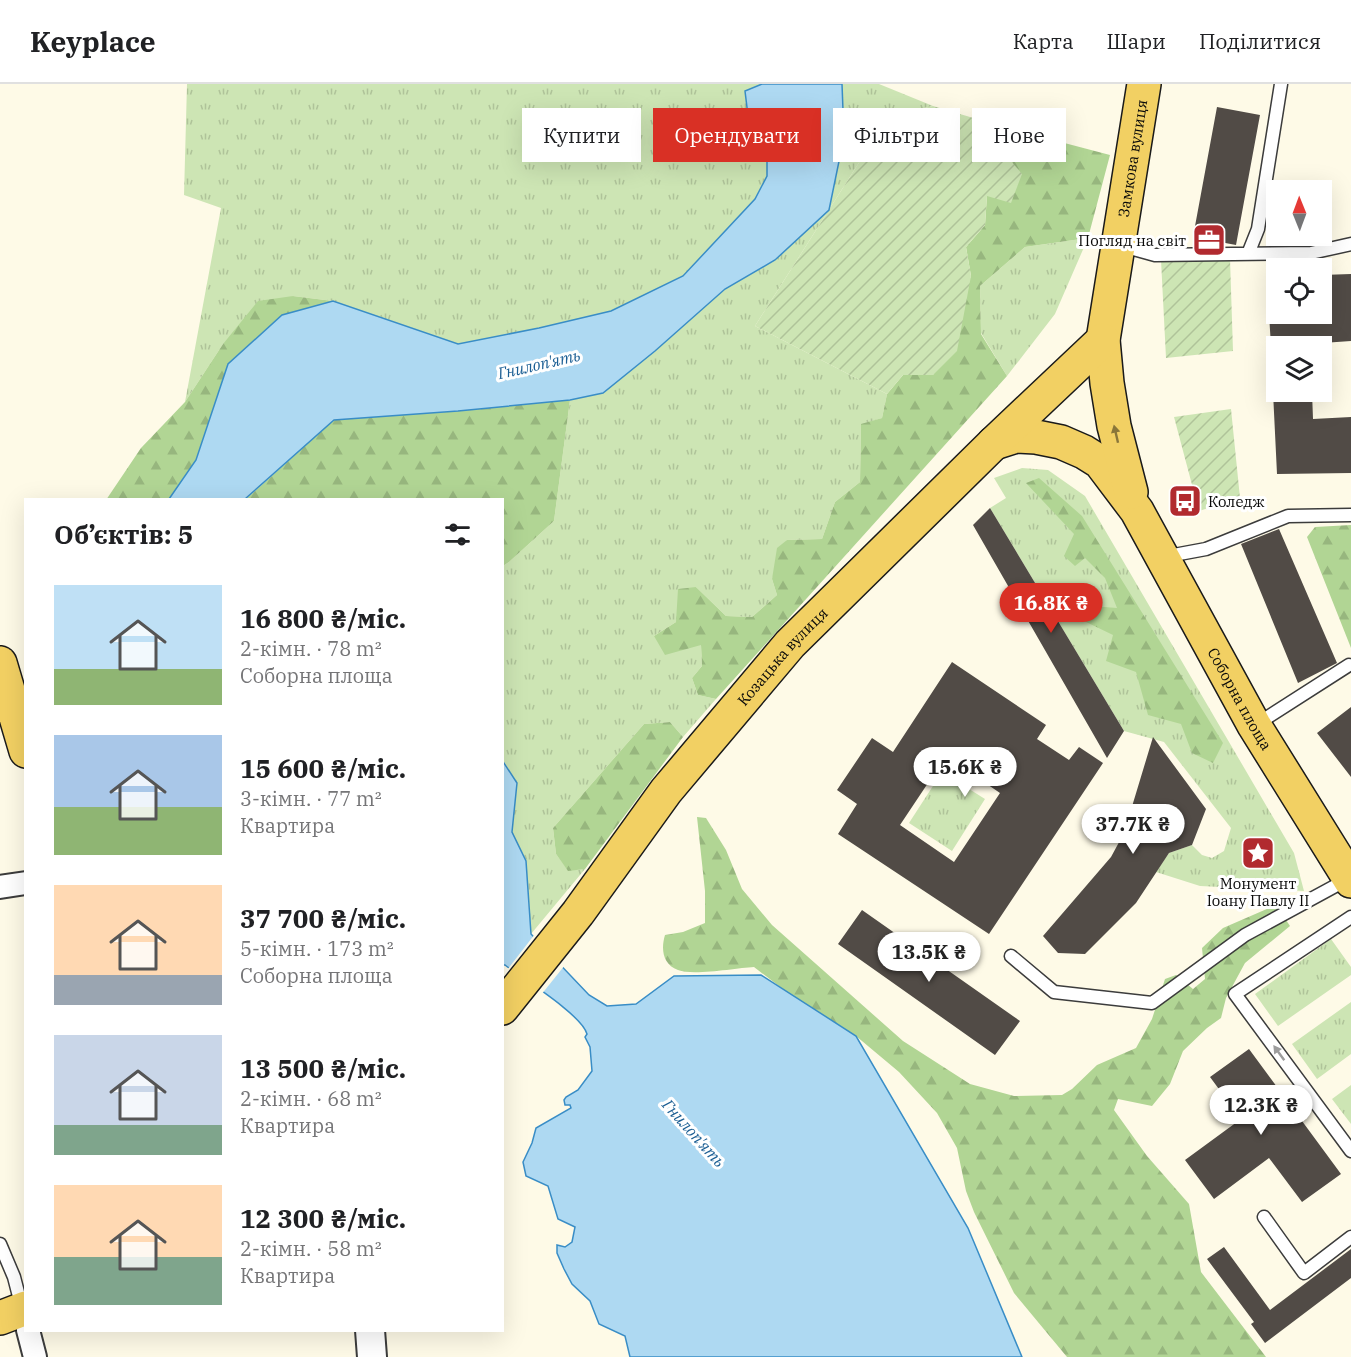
<!DOCTYPE html>
<html lang="uk">
<head>
<meta charset="utf-8">
<style>
  body { margin:0; font-family:"IBM Plex Serif",serif; background:#f2f2f2; color:#202124; height:100vh; display:flex; flex-direction:column; font-size:22px; white-space:nowrap }
  * { box-sizing:border-box; margin:0 }
  p { font-size:20px; color:#757577 }
  .icon { flex:none; width:33px; height:33px; fill:none; stroke:currentColor; stroke-width:2; stroke-linecap:round; stroke-linejoin:round }
  .map { position:relative; flex:1; overflow:hidden }
  .details { position:absolute; left:24px; top:414px; width:480px; height:834px; display:flex; flex-direction:column; background:#fff; border-radius:0px; box-shadow:0 6px 24px #0002 }
  .details>* { flex:none }
  .top-card { position:absolute; left:522px; top:24px; width:570px; height:54px; display:flex; gap:12px }
  .needle { width:39px; rotate:359deg }
  .buttons { position:absolute; left:1266px; top:96px; display:grid; gap:12px }
  .buttons a { display:grid; place-items:center; width:66px; height:66px; border-radius:0px; background:#fff; box-shadow:0 6px 24px #0002; font-size:30px }
  .price { position:absolute; translate:-50% -51px; padding:0 14px; border-radius:21px; background:#fff; color:#222; font-size:20px; line-height:39px; filter:drop-shadow(0 2px 3px #0008) }
  .price::after { content:''; position:absolute; left:50%; top:36px; width:18px; height:14px; margin-left:-9px; background:inherit; clip-path:polygon(0 0,100% 0,50% 100%) }
  .price.active { background:#d93025; color:#fff }
  ul { padding:0; list-style:none }
  li { display:flex; align-items:center; gap:18px; height:150px; padding:0 30px }
  li span { display:grid; place-items:center; flex:none; width:168px; height:120px; border-radius:0px; color:#555 }
  li>.icon { margin-inline-start:auto }
  span .icon { width:72px; height:72px; fill:#fffc; stroke-width:1 }
  li b { font-size:26px }
  h2 { display:flex; justify-content:space-between; align-items:center; height:72px; padding:0 30px; font-size:26px }
  .tag { padding:0 21px; border-radius:0px; background:#fff; box-shadow:0 6px 24px #0002; font-size:21px; line-height:54px }
  .tag.active { background:#d93025; color:#fff }
  header { display:flex; align-items:center; gap:36px; box-sizing:border-box; height:84px; padding:0 30px; background:#fff; border-bottom:2px solid #e0e0e0 }
  header strong { font-size:28px }
  nav { display:flex; gap:33px; margin-inline-start:auto; font-size:21px }
  .map>svg:first-child { display:block }
</style>
</head>
<body>
<header>
<strong>Keyplace</strong>
<nav><a>Карта</a><a>Шари</a><a>Поділитися</a></nav>
</header>
<div class="map">
<svg width="1351" height="1273" viewBox="0 0 1351 1273">
  <defs>
    <pattern id="grass-tufts" width="24" height="20" patternUnits="userSpaceOnUse" patternTransform="scale(1.5)"><rect width="24" height="20" fill="#cde5b4"/><path d="M3 7l-1-3M5 7V3M7 7l1-3M15 17l-1-3M17 17v-4M19 17l1-3" fill="none" stroke="#afc399"/></pattern>
    <pattern id="forest-firs" width="22" height="20" patternUnits="userSpaceOnUse" patternTransform="scale(1.5)"><rect width="22" height="20" fill="#b1d594"/><path d="M5 1l3.5 6h-7zM16 11l3.5 6h-7z" fill="#97b67e"/></pattern>
    <pattern id="garden-furrows" width="10" height="10" patternUnits="userSpaceOnUse" patternTransform="scale(1.5)"><rect width="10" height="10" fill="#cde5b4"/><path d="M-1 1l2-2M0 10L10 0M9 11l2-2" fill="none" stroke="#afc399"/></pattern>
  </defs>
  <rect width="100%" height="100%" fill="#fefae7"/>
  <path fill="url(#grass-tufts)" d="M187,0H762L745,8L750,48L767,76V92L755,115L683,192L611,227L539,244L458,260L333,217L293,212L223,260L185,318L221,124L184,111Z
    M842,0H879L933,22L901,29L881,44L755,242L887,310L882,334L861,341L860,398L835,418L822,455L787,456L772,495L777,511L752,533L726,532L696,503L676,538L654,552L701,561L702,582L692,594L698,611L716,615L683,653L670,638L644,640L553,744L556,770L568,786L585,785L531,850L526,777L512,748L517,699L503,676V482L509,478L554,437L570,316L603,309L655,267L725,205L775,176L844,53Z
    M1088,154L1055,230L1007,292L981,249L980,202L1025,163Z
    M1022,384L1048,386L1085,412L1294,769L1304,807L1200,802L1156,788L1169,769L1192,761L1202,771L1212,774L1224,767L1231,744L1164,658L1124,647L990,424L1006,414L994,394Z
    M942,688L985,715L952,767L909,739Z
    M1331,855L1351,883V891L1278,942L1255,910Z
    M1351,918V970L1317,995L1292,960Z
    M1351,1001V1040L1332,1015Z"/>
  <path fill="url(#forest-firs)" d="M1007,44L1110,71L1088,154L1025,163L980,202L981,250L1007,292L716,615L698,611L692,594L702,582L701,561L665,571L654,552L676,538L678,505L696,503L726,532L752,533L777,511L772,495L777,464L787,456L822,455L835,418L860,398L861,340L882,334L887,310L903,291H933L971,192L966,163L985,141L987,111Z
    M293,212L333,217L282,231L228,280L196,376L169,415L106,416L141,364L185,318L223,260L258,217Z
    M570,316L554,437L509,478L503,482L502,416H245L334,336L458,327Z
    M1039,394L1082,432L1223,659L1213,679L1192,669L1181,640L1148,631L1136,588L1106,577L1113,551L1084,537L1092,522L1117,524L1105,494L1085,474L1075,482L1064,472L1074,450L1026,399Z
    M1351,441V564L1307,453L1315,443Z
    M670,638L683,653L585,785L568,787L556,770L553,744L644,640Z
    M697,733L706,734L726,766L742,805L772,841L903,957L970,1000L1014,1012L1062,1011L1072,1005L1097,981L1136,964L1152,935L1165,895L1176,891L1193,905L1205,895L1202,864L1223,844L1276,821L1290,842L1245,879L1226,914L1221,934L1207,944L1183,967L1170,1000L1152,1022L1118,1015L1114,1026L1147,1072L1189,1120L1201,1188L1266,1273H1067L1014,1209L974,1128L966,1107L957,1064L937,1029L899,988L856,952L788,909L754,883C736,884 693,892 678,886C662,880 661,864 665,851L683,848L705,839V807Z"/>
  <path fill="url(#garden-furrows)" d="M933,22L1007,44L1001,65L1022,90L1011,119L987,112L985,141L966,163L971,192L957,267L933,291H903L887,310L755,242L881,44L901,29Z
    M1230,175L1233,267L1166,274L1161,176Z
    M1231,325L1240,414L1199,427L1174,333Z"/>
  <path fill="#aed9f2" stroke="#398dc6" stroke-width="1.5" d="M762,0H842L844,53L829,126L775,176L725,205L655,267L603,309L570,316L458,327L334,336L245,415H169L196,376L228,280L282,231L333,217L458,260L539,244L611,227L683,192L755,115L767,92V76L750,48L745,7Z
    M502,676L517,699L512,748L526,777L531,850L589,911L607,922L636,920L674,892L761,891L856,952L968,1144L1022,1273H630L625,1252L599,1240L590,1217L572,1200L564,1185L557,1169V1161L565,1163L572,1158L575,1143L558,1135L548,1102L526,1092L523,1078L532,1059L536,1044L571,1024L570,1021H565L564,1016L566,1013L578,1006L592,987L590,963L585,953L587,950C582,931 522,894 505,881H503Z"/>
  <path fill="#fefae7" d="M535,850L565,881L541,911L507,886Z"/>
  <path fill="#514b46" fill-rule="evenodd" d="M1217,23L1260,31L1236,161L1193,153Z
    M1351,190V257L1308,260V262H1271L1269,230H1322V191Z
    M1273,308H1312L1313,335L1351,333V389L1277,390Z
    M990,424L1124,647L1107,674L973,441Z
    M1279,445L1337,579L1298,599L1241,460Z
    M952,578L1046,641L1037,655L1069,676L1079,663L1103,679L989,850L838,750L857,720L837,706L872,654L893,668ZM946,672L1000,709L954,778L900,741Z
    M1351,623V693L1317,649Z
    M1153,653L1206,725L1192,761L1169,769L1136,819L1085,870L1058,869L1043,852L1111,773L1124,749Z
    M862,826L1020,937L995,971L838,860Z
    M1249,965L1341,1090L1302,1118L1269,1074L1214,1115L1185,1076L1241,1035L1210,993Z
    M1224,1163L1270,1226L1351,1165V1194L1265,1259L1251,1240L1254,1238L1207,1175Z"/>
  <g fill="none" stroke-linecap="round" stroke-linejoin="round">
    <g stroke="#3c3c3c" stroke-width="15">
      <path id="service" d="M1119,161L1155,171L1311,169L1351,160
        M1248,170L1258,145L1281,0
        M1163,473L1206,465L1288,432L1351,431
        M1257,640L1349,581
        M1351,833L1235,910L1351,1067
        M1011,872L1054,908L1152,919L1245,851L1348,795
        M1264,1133L1304,1189L1351,1153
        M0,1160L14,1193L22,1224"/>
    </g>
    <g stroke="#3c3c3c" stroke-width="26">
      <path id="minor" d="M0,803L26,799
        M28,1246L35,1273"/>
    </g>
    <g stroke="#3c3c3c" stroke-width="32">
      <path id="tertiary" d="M370,1246L372,1273"/>
    </g>
    <g stroke="#1a1a1a" stroke-width="36">
      <g id="primary">
        <path id="s1" d="M994,359L1016,352L1036,353L1061,358L1084,368L1100,378L1137,427L1254,641L1351,797"/>
        <path id="s2" d="M1131,408L1114,342L1107,299L1103,256L1144,0"/>
        <path d="M0,579L26,667"/>
        <path id="s3" d="M502,924L578,829L666,707L790,560L994,359L1103,256"/>
        <path d="M0,1234L26,1224"/>
      </g>
    </g>
    <use href="#service" stroke="#fff" stroke-width="12"/>
    <use href="#minor" stroke="#fff" stroke-width="22"/>
    <use href="#tertiary" stroke="#fff" stroke-width="28"/>
    <use href="#primary" stroke="#f2d063" stroke-width="33"/>
  </g>
  <defs><path id="oneway-solid" d="M-6-.8H1V-3.2L6.5 0L1 3.2V.8H-6Z" transform="scale(1.5)"/></defs>
  <use fill="#89763a" href="#oneway-solid" transform="translate(1116 350) rotate(-103)"/>
  <use fill="#9d9d9d" href="#oneway-solid" transform="translate(1279 969) rotate(-126)"/>
  <defs>
    <g id="office-square" transform="scale(1.725)"><rect x="-9" y="-9" width="18" height="18" rx="4" fill="#b12a2f" stroke="#fff"/><path d="M-6-3h4V-5.5h4V-3h4V5H-6ZM-1-4.5V-3h2v-1.5ZM-6 0V1H6V0Z" fill="#fff"/></g>
    <g id="bus-square" transform="scale(1.725)"><rect x="-9" y="-9" width="18" height="18" rx="4" fill="#b12a2f" stroke="#fff"/><path d="M-5-6H5V4H4V6H2V4H-2V6H-4V4H-5ZM-3.5-4V0h7V-4ZM-3.5 1.2v1.5H-2V1.2ZM2 1.2v1.5H3.5V1.2Z" fill="#fff"/></g>
    <g id="sight-square" transform="scale(1.725)"><rect x="-9" y="-9" width="18" height="18" rx="4" fill="#b12a2f" stroke="#fff"/><path d="M0-6L1.8-2.2L6-1.7L2.9 1.2L3.7 5.4L0 3.3L-3.7 5.4L-2.9 1.2L-6-1.7L-1.8-2.2Z" fill="#fff"/></g>
  </defs>
  <g fill-rule="evenodd">
    <use href="#office-square" x="1209" y="156"/>
    <use href="#bus-square" x="1185" y="417"/>
    <use href="#sight-square" x="1258" y="769"/>
  </g>
  <g text-anchor="middle" dominant-baseline="central" stroke-width="6" stroke-linejoin="round" paint-order="stroke">
    <g font-size="15" fill="#090909" stroke="#fff">
      <text stroke="none"><textPath href="#s2" startOffset="339">Замкова вулиця</textPath></text>
      <text stroke="none"><textPath href="#s3" startOffset="450">Козацька вулиця</textPath></text>
      <text stroke="none"><textPath href="#s1" startOffset="388">Соборна площа</textPath></text>
    </g>
    <g font-size="15" fill="#090909" stroke="#fff" text-anchor="end">
      <text x="1186" y="156">Погляд на світ</text>
      <text x="1208" y="417" text-anchor="start">Коледж</text>
      <text x="1258" y="799" text-anchor="middle">Монумент<tspan x="1258" dy="17">Іоану Павлу ІІ</tspan></text>
    </g>
    <g font-size="16" font-style="italic" fill="#1b5e93" stroke="#fff">
      <text transform="translate(539 280) rotate(-13)">Гнилоп'ять</text>
      <text transform="translate(694 1049) rotate(48)">Гнилоп'ять</text>
    </g>
  </g>
</svg>
<div class="buttons">
<a><svg class="needle" viewBox="-14 -14 28 28"><path d="M0-13l5 13h-10z" fill="#e53935"/><path d="M0 13l5-13h-10z" fill="#757577"/></svg></a>
<a><svg class="icon" aria-label="locate" viewBox="0 0 24 24"><circle cx="12" cy="12" r="6"/><path d="M12 2v4M12 18v4M2 12h4M18 12h4"/></svg></a>
<a><svg class="icon" aria-label="layers" viewBox="0 0 24 24"><path d="M12 4l9 5-9 5-9-5zM3 14l9 5 9-5"/></svg></a>
</div>
<b class="price active" style="left:1051px;top:550px">16.8K ₴</b>
<b class="price" style="left:965px;top:714px">15.6K ₴</b>
<b class="price" style="left:1133px;top:771px">37.7K ₴</b>
<b class="price" style="left:929px;top:899px">13.5K ₴</b>
<b class="price" style="left:1261px;top:1052px">12.3K ₴</b>
<div class="top-card">
<a class="tag">Купити</a>
<a class="tag active">Орендувати</a>
<a class="tag">Фільтри</a>
<a class="tag">Нове</a>
</div>
<section class="details">
<h2>Об’єктів: 5<svg class="icon" aria-label="filters" viewBox="0 0 24 24"><path d="M4 7h16M4 17h16"/><circle cx="9" cy="7" r="2"/><circle cx="15" cy="17" r="2"/></svg></h2>
<ul>
<li><span style="background:linear-gradient(#bfe0f5 70%,#8fb573 0)"><svg class="icon" aria-label="home" viewBox="0 0 24 24"><path d="M3 11l9-7 9 7M6 9v11h12V9"/></svg></span><div><b>16 800 ₴/міс.</b><p>2-кімн. · 78 m²</p><p>Соборна площа</p></div></li>
<li><span style="background:linear-gradient(#a9c7e8 60%,#8fb573 0)"><svg class="icon" aria-label="home" viewBox="0 0 24 24"><path d="M3 11l9-7 9 7M6 9v11h12V9"/></svg></span><div><b>15 600 ₴/міс.</b><p>3-кімн. · 77 m²</p><p>Квартира</p></div></li>
<li><span style="background:linear-gradient(#ffd9b3 75%,#9aa5b1 0)"><svg class="icon" aria-label="home" viewBox="0 0 24 24"><path d="M3 11l9-7 9 7M6 9v11h12V9"/></svg></span><div><b>37 700 ₴/міс.</b><p>5-кімн. · 173 m²</p><p>Соборна площа</p></div></li>
<li><span style="background:linear-gradient(#c9d6e8 75%,#7fa58c 0)"><svg class="icon" aria-label="home" viewBox="0 0 24 24"><path d="M3 11l9-7 9 7M6 9v11h12V9"/></svg></span><div><b>13 500 ₴/міс.</b><p>2-кімн. · 68 m²</p><p>Квартира</p></div></li>
<li><span style="background:linear-gradient(#ffd9b3 60%,#7fa58c 0)"><svg class="icon" aria-label="home" viewBox="0 0 24 24"><path d="M3 11l9-7 9 7M6 9v11h12V9"/></svg></span><div><b>12 300 ₴/міс.</b><p>2-кімн. · 58 m²</p><p>Квартира</p></div></li>
</ul>
</section>
</div>
</body>
</html>
